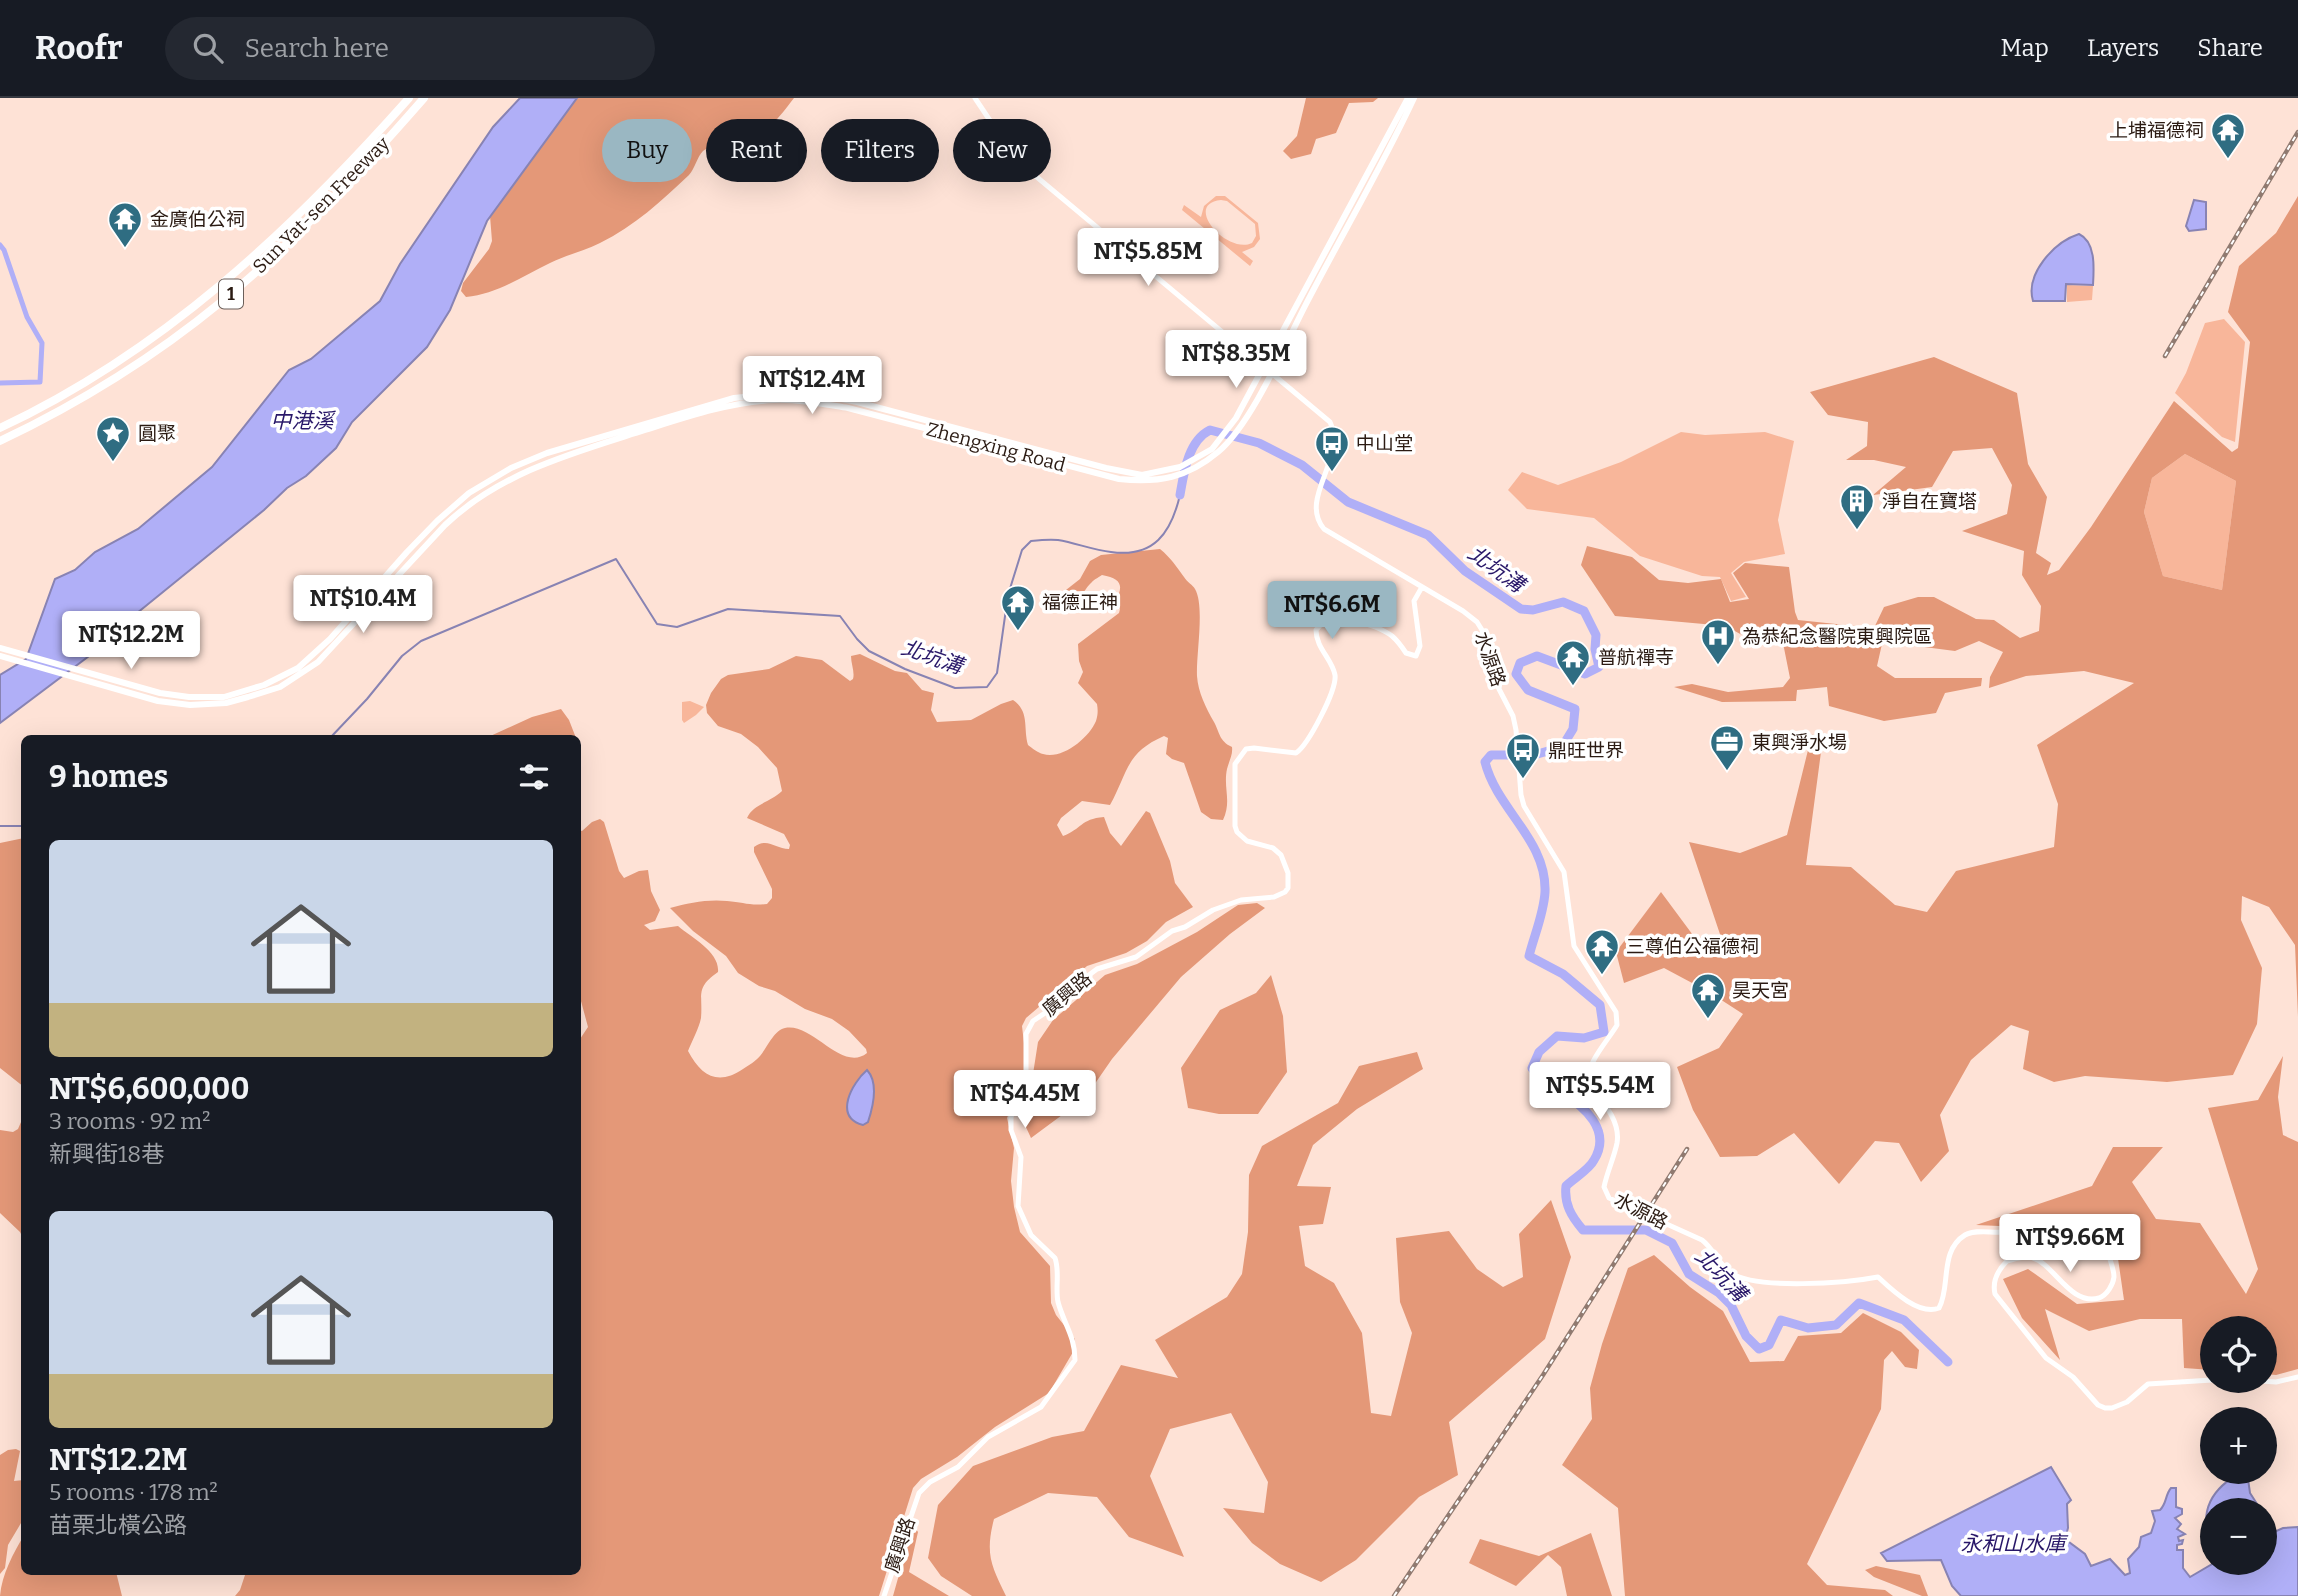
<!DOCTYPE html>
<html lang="en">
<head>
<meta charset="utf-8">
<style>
  body { margin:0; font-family:Bitter,"Noto Sans TC",serif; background:#242831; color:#f1f3f6; height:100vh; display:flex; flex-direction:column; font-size:26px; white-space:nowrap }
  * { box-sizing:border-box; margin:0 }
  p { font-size:23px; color:#9ea1a6 }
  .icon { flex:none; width:38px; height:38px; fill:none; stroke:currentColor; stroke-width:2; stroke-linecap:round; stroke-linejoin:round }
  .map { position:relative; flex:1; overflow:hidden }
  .sheet { position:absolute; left:21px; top:637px; width:560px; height:840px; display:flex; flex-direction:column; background:#171b24; border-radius:10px; box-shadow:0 7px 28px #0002 }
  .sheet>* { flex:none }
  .guide { position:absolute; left:602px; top:21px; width:665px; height:63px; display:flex; gap:14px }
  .fabs { position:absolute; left:2200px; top:1218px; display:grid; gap:14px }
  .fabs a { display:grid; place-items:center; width:77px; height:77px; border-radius:50%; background:#171b24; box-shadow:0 7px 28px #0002; font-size:35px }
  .price { position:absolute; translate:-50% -60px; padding:0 16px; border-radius:7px; background:#fff; color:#222; font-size:23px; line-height:46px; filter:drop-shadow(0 2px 4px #0008) }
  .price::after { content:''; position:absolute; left:50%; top:42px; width:21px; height:16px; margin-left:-10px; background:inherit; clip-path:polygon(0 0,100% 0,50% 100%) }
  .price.on { background:#9ab7c2; color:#111 }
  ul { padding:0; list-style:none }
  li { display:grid; align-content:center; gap:14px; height:371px; padding:0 28px }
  li span { display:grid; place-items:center; height:217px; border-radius:10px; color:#555 }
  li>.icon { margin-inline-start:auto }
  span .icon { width:126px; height:126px; fill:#fffc; stroke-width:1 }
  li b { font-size:30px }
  h2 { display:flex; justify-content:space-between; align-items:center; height:84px; padding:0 28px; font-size:30px }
  .chip { padding:0 24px; border-radius:32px; background:#171b24; box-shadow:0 7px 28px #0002; font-size:24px; line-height:63px }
  .chip.on { background:#9ab7c2; color:#111 }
  header { display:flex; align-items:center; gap:42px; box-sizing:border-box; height:98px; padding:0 35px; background:#171b24; border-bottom:2px solid #363941 }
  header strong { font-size:33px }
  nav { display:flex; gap:38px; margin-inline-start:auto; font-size:24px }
  .search { width:490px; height:63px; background:#242831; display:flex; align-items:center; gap:18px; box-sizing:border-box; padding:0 24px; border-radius:38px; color:#9ea1a6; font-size:26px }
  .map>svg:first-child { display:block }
</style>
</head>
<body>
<header>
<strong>Roofr</strong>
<div class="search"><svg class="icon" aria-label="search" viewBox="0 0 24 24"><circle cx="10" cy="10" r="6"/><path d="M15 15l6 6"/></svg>Search here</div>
<nav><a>Map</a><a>Layers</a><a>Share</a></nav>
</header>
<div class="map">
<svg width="2298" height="1498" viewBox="0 0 2298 1498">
  <rect width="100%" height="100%" fill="#fee2d6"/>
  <path fill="#f8b69a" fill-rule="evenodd" d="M1216,98H1225L1258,125L1260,141L1254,149L1242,154L1253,163L1250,168L1182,112L1184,107L1201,119L1204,108ZM1221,102L1227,103L1255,126L1256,138L1252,145C1227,157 1182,106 1221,102Z
    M2067,187L2093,188L2092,202L2067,204Z
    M2224,221L2245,244L2235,344L2222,339L2175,295L2186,275L2205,225Z
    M1681,334L1705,337L1765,334L1794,343L1778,422L1785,456L1744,464L1731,475L1746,499L1731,503L1720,479L1702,478L1640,458L1594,420L1527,411L1508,392L1522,374L1558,387L1621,364Z
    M2185,356L2236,383L2222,492L2163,478L2144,414L2152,380Z
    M690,603L704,609L696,617L684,625L682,622V604Z"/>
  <path fill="#e49878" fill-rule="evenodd" d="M571,0H794C778,21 758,47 730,51C722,52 710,47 703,53C697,59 695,70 689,77C661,103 635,128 600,145C584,153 566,157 550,165C523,178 497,196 466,199L461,193L463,185L489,151L492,143L490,118L495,103Z
    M1306,0H1378L1373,4L1349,5L1336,35L1316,41L1311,56L1291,61L1283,53L1297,38Z
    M2298,98V919L2295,847L2269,809L2242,798L2241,822L2262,870L2257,926L2233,977L2167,984L2085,978L2054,984L2023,971L2029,933L2011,927L1971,962L1940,1017L1949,1053L1921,1084L1899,1045L1875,1043L1839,1086L1794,1035L1757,1058L1720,1059L1693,1012L1677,969L1719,950L1743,916L1709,894L1664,870L1624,885L1616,854L1661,794L1701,848L1728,860L1689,744L1740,755L1787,737L1812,636L1823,639L1806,767L1851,769L1895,807L1927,814L1956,773L2054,749L2058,706L2037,647L2134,585L2084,573L2026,578L1989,590L1990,579L2003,554L1979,543L1955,553L1901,546H1882L1877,568L1895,580H1982L1981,588L1945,595L1936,615L1884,623L1829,608L1827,589L1797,592L1796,603L1722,604L1674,589L1692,586L1728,594L1783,589L1790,580L1783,545L1776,540L1756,545L1726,528L1615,518L1581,467L1587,448L1632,459L1659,482L1688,485L1721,481L1730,504L1749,501L1733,475L1745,465L1789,469L1795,514L1798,522L1874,530L1884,509L1918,499H1934L1976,521L1994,522L2020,540L2039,533L2041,508L2022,477L2024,453L1962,433L2007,416L2012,387L1992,350L1953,353L1932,389L1873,397L1906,369L1874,362H1846L1867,348L1868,324L1828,317L1810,294L1934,259L2017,295L2028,366L2047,399L2036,455L2051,465L2047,477L2059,472L2091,429L2174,303L2232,354L2238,350L2250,244L2228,214L2239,168L2276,135ZM2185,356L2236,383L2222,492L2163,478L2144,414L2152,380Z
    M1160,451C1171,460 1176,468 1184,479C1187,484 1193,487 1195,491C1205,508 1196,556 1197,578C1198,594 1206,610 1214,624C1220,635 1219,643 1232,649C1233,657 1229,663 1227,671C1223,690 1232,703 1223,722L1211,721L1201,714L1184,665L1172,661L1166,656L1168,640L1164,638C1125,655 1128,675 1110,707L1082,703L1061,720L1057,727L1063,738C1082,731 1080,721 1104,719L1110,735L1121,748L1146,713L1150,715L1170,763L1175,785L1193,809L1166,824L1147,843L1126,855L1087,868L1026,920L1022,928L1025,954L1024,977L1007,1020L1014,1050L1011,1083L1014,1109L1020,1134L1050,1168L1051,1205L1056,1217L1075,1241L1073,1254L1049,1295L995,1329L957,1359L921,1381L913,1390L879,1498H235L240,1492L246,1474H578V944L588,929L578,892V732L582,733L592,724L600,721L604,724L619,773L624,780L639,773L648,772L651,793L660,812L655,823L644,827L650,832L678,828C692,840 720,854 718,874C695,890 703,896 701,920C699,930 692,943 688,953C701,978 718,988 743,971C749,967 756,963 760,958C767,950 774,932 785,930C812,924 842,975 867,955L866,951L849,933L832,921L805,911L775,893L759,888L738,875L726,858L693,833L670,810C689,805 707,801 727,803C743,804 749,808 767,806L772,800V791L754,754V749C768,739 775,751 789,751L790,747L784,736L747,720C753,706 771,704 782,693L777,670L758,649L741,636L718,628L707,615L706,607L711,595L721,581L728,577L769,571L796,558L822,562L850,583L853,581C855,574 851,566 851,558L860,556L895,573L907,575L922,592L934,595L931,612L937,624L971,622L1001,606L1013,602C1030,614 1023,630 1028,647C1032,650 1038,655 1043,656C1062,662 1089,640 1096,623C1098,617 1098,612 1097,606L1078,585L1083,574L1079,563L1078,546L1119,515L1120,511L1115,505C1124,487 1122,481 1102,477C1102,477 1092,483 1092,484C1082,493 1081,505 1066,509L1061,503L1066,492L1080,481L1090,463L1101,457Z
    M561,611L569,622L576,640H486L532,619Z
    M24,740V989L0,970V745Z
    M1257,805L1265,810L1230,836L1181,879L1112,961L1085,1000L1031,1040L1025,1027L1038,944L1053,922L1105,877L1137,866L1197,834L1238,807Z
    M1271,877L1283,918L1287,974L1258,1016H1219L1188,1010L1181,970L1220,912L1256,895Z
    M1417,954L1423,971L1357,1011L1313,1047L1297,1088L1331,1089L1323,1126L1299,1128L1305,1168L1334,1185L1362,1235L1371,1315L1391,1318L1412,1235L1400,1204L1396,1140L1449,1133L1477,1171L1503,1189L1523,1179L1519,1136L1551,1102L1571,1159L1545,1241L1449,1324L1458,1377L1419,1399L1356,1462L1321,1484L1280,1466L1252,1445L1223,1410L1264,1415L1268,1384L1231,1315L1170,1331L1150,1378L1184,1459L1129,1439L1097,1399L1048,1395L994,1421C985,1456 991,1467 1006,1498H972L941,1478L928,1460L938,1407L973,1368L1052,1339L1084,1333L1121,1267L1178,1280L1155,1242L1227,1199L1242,1176L1248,1134L1249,1077L1262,1048L1338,1005L1359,968Z
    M2283,958L2278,999L2283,1037L2298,1044V1271L2276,1277L2265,1276L2264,1230H2212V1272L2184,1270L2182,1221H2140L2089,1233L2045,1211L2060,1262L2022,1220L2003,1181L2028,1171L2077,1206L2124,1202L2114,1133L1976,1127L2092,1088L2113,1049H2163L2132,1084L2156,1121L2200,1125L2246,1196L2258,1171L2208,1010L2258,1002Z
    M24,1017V1142L20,1134L0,1115V1032L13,1034L18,1031Z
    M1654,1157L1690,1189L1723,1213L1750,1264L1784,1263L1798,1238L1841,1235L1863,1215L1901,1234L1919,1252L1917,1271L1905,1269L1892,1253L1884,1262L1881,1311L1807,1466L1827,1487L1885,1492L1893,1498H1625L1618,1410L1562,1367L1592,1321L1590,1290L1602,1246L1628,1170Z
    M16,1351L20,1353L14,1383L24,1382V1420L8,1447L5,1470L0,1476V1357L8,1352Z
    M913,1427L918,1434L909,1474L949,1498H893Z
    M1591,1435L1612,1498H1567L1561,1469L1548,1457L1516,1488L1469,1465L1480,1441L1539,1458Z
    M24,1437V1474H116L122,1498H0C2,1476 13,1456 24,1437Z
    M1876,1468L1920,1477L1928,1498H1922L1874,1479L1865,1472Z"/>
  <path fill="#b0aff7" stroke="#8883b3" stroke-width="2" d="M520,0H577L487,123L450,212L427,249L352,324L336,350L306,378L287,390L264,412L126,524L101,549L0,625V577L26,561L55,481L75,472L95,454L138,431L212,369L289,272L311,261L380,203L400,166L493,29Z
    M2194,102L2206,104V131L2189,133L2186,128Z
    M2079,136C2096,144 2094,170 2093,187L2066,186L2065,203H2033C2025,176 2054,144 2079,136Z
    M867,972C879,985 873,1009 868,1024L863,1027C833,1019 852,985 867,972Z
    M2051,1369L2071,1402L2067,1406L2068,1430L2065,1441L2085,1456L2091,1468L2110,1461L2125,1477L2130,1475L2128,1461L2139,1449L2141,1439L2151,1435L2155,1423L2152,1413L2160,1412C2167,1405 2165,1397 2171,1390H2176V1409L2182,1411V1416L2175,1420L2181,1426L2177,1431L2185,1436L2178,1439L2179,1443L2183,1442L2182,1446L2177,1447V1452H2183V1470L2190,1479L2214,1465H2264L2265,1426L2272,1435L2283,1430L2298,1429V1498H1961L1952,1488L1941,1462L1887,1463L1881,1455Z
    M2243,1374H2247L2250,1395L2257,1406L2259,1412H2212V1447C2197,1414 2212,1389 2243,1374Z"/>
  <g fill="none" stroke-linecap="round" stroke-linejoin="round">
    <path stroke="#8883b3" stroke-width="2" d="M330,640L367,601L402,558L421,543L616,461L657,526L677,529L728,511L840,518L857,541L869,553L905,571L955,590L987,589L997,575L1008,497L1022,452L1031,443C1040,442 1049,441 1058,442C1076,445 1093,452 1111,454C1154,460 1171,435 1180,397
      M0,728H24"/>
    <path stroke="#b0aff7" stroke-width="5" d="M0,147L4,152L27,219L42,245L40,284L0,285"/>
    <path stroke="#b0aff7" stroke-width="9" d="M1180,397C1184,374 1188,343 1210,332L1259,345L1302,367L1348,404L1428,437L1465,473L1521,511L1533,512L1563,504L1584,513L1596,537L1595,551L1599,569L1585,576L1537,558L1520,565L1516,576L1528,592L1575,611L1573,631L1562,649L1534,657H1491L1485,664C1497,712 1547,742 1545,794C1544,815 1534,838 1529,858L1563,876L1600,907L1604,934L1584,940L1557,938L1539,954L1532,970C1543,987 1544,984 1560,994C1585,1008 1612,1033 1594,1062C1589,1072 1574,1080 1566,1088C1564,1106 1571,1118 1583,1132H1646L1672,1145L1689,1176L1719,1195L1731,1207L1746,1238L1759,1251L1769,1247L1781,1222L1808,1230L1836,1227L1859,1205L1904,1222L1948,1264"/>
    <path stroke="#fff" stroke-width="5" d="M975,0L1009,51L1026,70L1330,324C1347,361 1298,400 1324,431L1463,513L1477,524L1482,532L1499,591L1513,618L1516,632L1521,697L1524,708L1564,774L1574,848L1616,914L1617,927C1607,944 1586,965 1588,985C1601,1002 1621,1022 1617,1045C1614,1060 1607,1074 1604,1089L1609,1100L1702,1142C1714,1151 1718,1166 1731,1175C1757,1192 1847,1185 1878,1179C1892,1192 1919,1218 1939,1210C1951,1188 1939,1153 1965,1137C1975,1131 1991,1135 2002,1134C2033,1131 2096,1123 2109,1158C2111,1165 2114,1172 2114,1179C2113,1187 2107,1197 2099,1200C2070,1208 2054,1166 2033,1160C2025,1157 2015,1161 2007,1163C1998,1172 1992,1183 1995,1196L2046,1260L2073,1279L2098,1307L2105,1310H2112L2127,1304L2148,1286L2212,1282
      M2261,1283L2276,1284L2298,1279
      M884,1498L919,1395L930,1384L958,1369L988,1339L1041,1309L1075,1262C1075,1238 1064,1226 1058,1204C1055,1190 1060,1174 1055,1160L1031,1137L1018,1108L1021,1059L1011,1032V1019L1026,988V936L1033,923L1066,901L1085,880L1097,871L1136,859L1172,833L1185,829L1213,812L1241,802L1274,799L1285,794L1288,790V775L1281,757L1273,750L1247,743L1237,734L1235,728V666L1246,651L1254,650L1296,655C1308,647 1337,592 1335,577C1332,561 1316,550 1316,532C1329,511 1376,526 1392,538C1398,543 1402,549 1406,555L1416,558L1420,548L1414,503L1422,489"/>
    <path stroke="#fff" stroke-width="6" d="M0,550L160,595L189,599H224L264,587L298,570L330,541L407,454L437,423L469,395L511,370L547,355L734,300L779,295L816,296L857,304L1106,370L1142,377L1180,369L1212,351L1236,320L1408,0
      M0,558L158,603L190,607L226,605L248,599L280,589L318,564L445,427C501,374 573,355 645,332C686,319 730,304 774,302C799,301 823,306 848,310L1119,381C1159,385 1187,380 1218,354C1252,325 1284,249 1305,208C1341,138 1381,71 1414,0"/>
    <path stroke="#fff" stroke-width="8" d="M0,330C162,254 291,133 409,0
      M0,343C78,306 154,259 221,204C296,143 361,72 424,0"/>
    <g stroke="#907a70" stroke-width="4.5">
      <path id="rail" d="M2165,258L2298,34
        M1394,1498L1543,1277L1687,1051"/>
    </g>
    <use href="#rail" stroke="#fff" stroke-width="2" stroke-dasharray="5" stroke-linecap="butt"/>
  </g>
  <defs>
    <g id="temple-pin" transform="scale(1.75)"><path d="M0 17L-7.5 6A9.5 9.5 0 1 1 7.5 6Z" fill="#2f6d82" stroke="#fff"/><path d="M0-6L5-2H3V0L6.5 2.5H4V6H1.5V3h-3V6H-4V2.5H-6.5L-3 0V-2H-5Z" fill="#fff"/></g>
    <g id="sight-pin" transform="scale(1.75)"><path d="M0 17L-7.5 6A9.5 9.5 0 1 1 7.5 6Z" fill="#2f6d82" stroke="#fff"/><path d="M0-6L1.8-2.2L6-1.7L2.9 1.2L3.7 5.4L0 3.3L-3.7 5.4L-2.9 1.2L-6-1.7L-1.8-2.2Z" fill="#fff"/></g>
    <g id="bus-pin" transform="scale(1.75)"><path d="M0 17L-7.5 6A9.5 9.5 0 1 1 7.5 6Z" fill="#2f6d82" stroke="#fff"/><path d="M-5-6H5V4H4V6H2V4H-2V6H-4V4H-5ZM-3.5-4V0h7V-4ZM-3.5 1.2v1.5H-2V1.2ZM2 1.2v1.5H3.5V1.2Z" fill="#fff"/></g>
    <g id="building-pin" transform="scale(1.75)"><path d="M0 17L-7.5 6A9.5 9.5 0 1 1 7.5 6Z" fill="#2f6d82" stroke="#fff"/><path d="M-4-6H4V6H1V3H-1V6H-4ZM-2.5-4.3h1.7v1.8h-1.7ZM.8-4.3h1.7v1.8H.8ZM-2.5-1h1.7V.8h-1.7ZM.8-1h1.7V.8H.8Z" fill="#fff"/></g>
    <g id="hospital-pin" transform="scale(1.75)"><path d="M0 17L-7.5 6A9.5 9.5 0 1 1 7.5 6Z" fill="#2f6d82" stroke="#fff"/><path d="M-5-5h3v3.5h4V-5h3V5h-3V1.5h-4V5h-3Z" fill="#fff"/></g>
    <g id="office-pin" transform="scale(1.75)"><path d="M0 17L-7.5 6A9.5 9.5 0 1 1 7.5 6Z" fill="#2f6d82" stroke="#fff"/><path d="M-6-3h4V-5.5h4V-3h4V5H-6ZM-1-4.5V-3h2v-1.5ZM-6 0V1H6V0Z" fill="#fff"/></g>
  </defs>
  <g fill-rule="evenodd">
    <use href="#temple-pin" x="2228" y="32"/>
    <use href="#temple-pin" x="125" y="121"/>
    <use href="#sight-pin" x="113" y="335"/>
    <use href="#bus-pin" x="1332" y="345"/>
    <use href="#building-pin" x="1857" y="403"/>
    <use href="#temple-pin" x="1018" y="504"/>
    <use href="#hospital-pin" x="1718" y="538"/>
    <use href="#temple-pin" x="1573" y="559"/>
    <use href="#office-pin" x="1727" y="644"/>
    <use href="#bus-pin" x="1523" y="652"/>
    <use href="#temple-pin" x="1602" y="848"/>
    <use href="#temple-pin" x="1708" y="892"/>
  </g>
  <g text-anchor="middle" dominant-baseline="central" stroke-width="7" stroke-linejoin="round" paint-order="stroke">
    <rect fill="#fff" stroke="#6b5f5a" stroke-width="2" x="219" y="181.5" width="24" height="29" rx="5"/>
    <g font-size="18" font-weight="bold" fill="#2b1b13">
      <text x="231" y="196">1</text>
    </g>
    <g font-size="19" fill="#2b1b13" stroke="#fff" text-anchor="start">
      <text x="2204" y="32" text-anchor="end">上埔福德祠</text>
      <text x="150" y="121">金廣伯公祠</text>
      <text x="138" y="335">圓聚</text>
      <text x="1356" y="345">中山堂</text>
      <text x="1882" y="403">淨自在寶塔</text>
      <text x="1042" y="504">福德正神</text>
      <text x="1742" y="538">為恭紀念醫院東興院區</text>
      <text x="1598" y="559">普航禪寺</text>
      <text x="1752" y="644">東興淨水場</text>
      <text x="1548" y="652">鼎旺世界</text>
      <text x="1626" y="848">三尊伯公福德祠</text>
      <text x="1732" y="892">昊天宮</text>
    </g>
    <g font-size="19" fill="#2b1b13" stroke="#fff">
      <text transform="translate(321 107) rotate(-45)">Sun Yat-sen Freeway</text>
      <text transform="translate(996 349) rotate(15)">Zhengxing Road</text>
      <text transform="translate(1490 561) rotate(71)">水源路</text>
      <text transform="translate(1067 896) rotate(-40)">廣興路</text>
      <text transform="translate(1641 1113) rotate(27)">水源路</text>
      <text transform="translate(900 1447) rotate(-72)">廣興路</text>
    </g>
    <g font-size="21" font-style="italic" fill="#281768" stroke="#fff">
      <text x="302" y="323">中港溪</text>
      <text transform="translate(1496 471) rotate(36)">北坑溝</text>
      <text transform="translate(932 559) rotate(19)">北坑溝</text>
      <text transform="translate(1721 1177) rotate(46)">北坑溝</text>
      <text x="2013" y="1446">永和山水庫</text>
    </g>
  </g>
</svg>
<div class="fabs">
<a><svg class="icon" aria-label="locate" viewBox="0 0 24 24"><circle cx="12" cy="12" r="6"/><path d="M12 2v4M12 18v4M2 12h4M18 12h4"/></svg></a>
<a>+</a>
<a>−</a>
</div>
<b class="price" style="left:1148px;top:190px">NT$5.85M</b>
<b class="price" style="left:1236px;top:292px">NT$8.35M</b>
<b class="price" style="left:812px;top:318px">NT$12.4M</b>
<b class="price" style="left:363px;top:537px">NT$10.4M</b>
<b class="price on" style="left:1332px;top:543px">NT$6.6M</b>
<b class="price" style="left:131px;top:573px">NT$12.2M</b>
<b class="price" style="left:1600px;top:1024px">NT$5.54M</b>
<b class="price" style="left:1025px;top:1032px">NT$4.45M</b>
<b class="price" style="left:2070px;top:1176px">NT$9.66M</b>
<div class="guide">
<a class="chip on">Buy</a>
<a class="chip">Rent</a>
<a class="chip">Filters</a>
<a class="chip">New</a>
</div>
<section class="sheet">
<h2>9 homes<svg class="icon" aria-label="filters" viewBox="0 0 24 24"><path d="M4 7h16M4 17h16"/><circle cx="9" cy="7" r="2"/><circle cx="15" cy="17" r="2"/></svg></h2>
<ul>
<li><span style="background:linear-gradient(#c9d6e8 75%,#c2b280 0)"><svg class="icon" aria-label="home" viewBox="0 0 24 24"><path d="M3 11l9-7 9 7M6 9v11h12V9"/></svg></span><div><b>NT$6,600,000</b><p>3 rooms · 92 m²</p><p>新興街18巷</p></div></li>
<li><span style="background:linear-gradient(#c9d6e8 75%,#c2b280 0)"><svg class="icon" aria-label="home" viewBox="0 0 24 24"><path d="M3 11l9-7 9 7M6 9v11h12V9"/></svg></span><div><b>NT$12.2M</b><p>5 rooms · 178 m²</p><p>苗栗北橫公路</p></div></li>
</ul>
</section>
</div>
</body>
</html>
